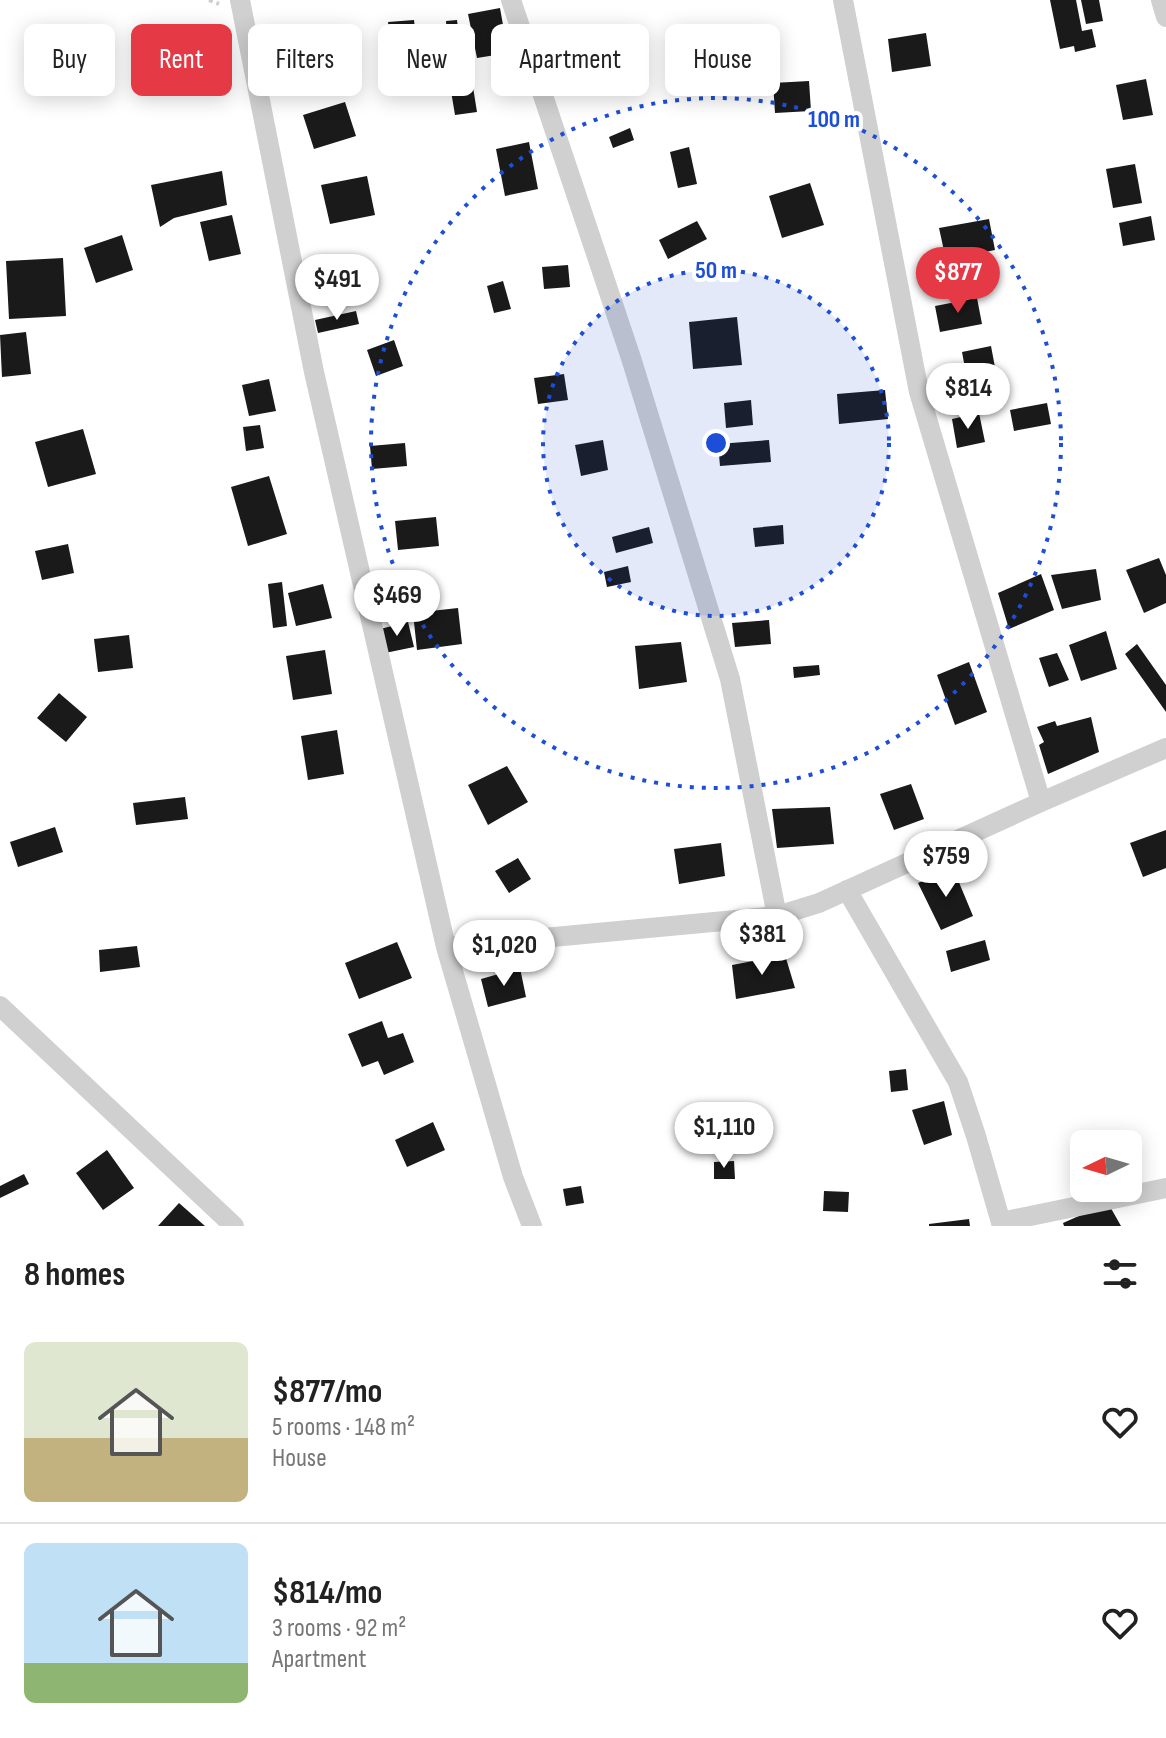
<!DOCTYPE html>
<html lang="en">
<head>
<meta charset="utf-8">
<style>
  body { margin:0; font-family:"Sofia Sans Condensed",sans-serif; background:#f6f6f6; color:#222; height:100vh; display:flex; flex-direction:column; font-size:30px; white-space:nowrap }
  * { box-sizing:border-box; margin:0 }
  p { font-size:26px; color:#767676 }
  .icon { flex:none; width:44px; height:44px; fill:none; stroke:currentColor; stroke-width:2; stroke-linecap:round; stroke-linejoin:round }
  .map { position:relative; height:1226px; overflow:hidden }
  .sheet { display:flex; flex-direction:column; background:#fff; flex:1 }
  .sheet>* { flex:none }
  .banner { position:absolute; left:24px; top:24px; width:1118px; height:72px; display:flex; gap:16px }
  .needle { width:52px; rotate:265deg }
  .fabs { position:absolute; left:1070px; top:1130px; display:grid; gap:16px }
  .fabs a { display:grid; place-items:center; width:72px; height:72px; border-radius:12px; background:#fff; box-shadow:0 4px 20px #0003; font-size:40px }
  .price { position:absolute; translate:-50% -68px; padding:0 18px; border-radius:28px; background:#fff; color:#222; font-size:26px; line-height:52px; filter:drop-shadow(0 2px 4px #0008) }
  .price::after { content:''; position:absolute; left:50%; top:48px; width:24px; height:18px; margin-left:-12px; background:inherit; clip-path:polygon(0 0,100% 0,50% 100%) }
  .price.selected { background:#e63946; color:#fff }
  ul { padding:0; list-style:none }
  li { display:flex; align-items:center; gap:24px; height:200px; padding:0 24px }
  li+li { border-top:2px solid #e0e0e0 }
  li span { display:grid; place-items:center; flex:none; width:224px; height:160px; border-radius:12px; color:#555 }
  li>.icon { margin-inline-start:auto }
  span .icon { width:96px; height:96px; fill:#fffc; stroke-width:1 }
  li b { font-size:34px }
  h2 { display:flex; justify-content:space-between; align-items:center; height:96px; padding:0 24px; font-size:34px }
  .tag { padding:0 28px; border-radius:12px; background:#fff; box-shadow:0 4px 20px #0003; font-size:28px; line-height:72px }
  .tag.selected { background:#e63946; color:#fff }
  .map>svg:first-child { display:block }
</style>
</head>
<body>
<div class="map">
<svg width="1166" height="1226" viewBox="0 0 1166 1226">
  <rect width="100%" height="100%" fill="#fff"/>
  <path fill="#1a1a1a" d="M1050,0H1076L1082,31L1092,29L1096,47L1075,52L1074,46L1060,49Z
    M1081,0H1099L1103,21L1086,24Z
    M500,8L508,53L477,58L468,14Z
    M414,20L417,47L391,50L388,22Z
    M457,20L459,36L447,37L446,21Z
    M926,33L931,66L892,72L888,39Z
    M1146,79L1153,115L1123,120L1116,85Z
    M809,81L811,111L775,113L773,83Z
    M473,87L477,112L455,115L451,91Z
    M345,102L356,136L314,149L303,115Z
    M630,128L634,140L613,148L609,137Z
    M529,142L538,189L505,196L496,149Z
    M689,147L697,184L678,188L670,152Z
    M1135,164L1142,203L1113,208L1106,169Z
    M222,171L227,205L174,218L160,227L151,185Z
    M367,176L375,215L330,224L321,185Z
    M810,183L824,225L782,238L769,196Z
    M232,215L241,254L209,261L200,222Z
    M1151,216L1155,240L1123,246L1119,223Z
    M989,219L995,250L946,260L939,228Z
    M697,221L707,239L668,259L659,240Z
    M122,235L133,270L96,283L84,248Z
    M63,258L66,316L9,319L6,261Z
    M568,265L570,287L544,289L542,267Z
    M503,281L511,309L494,313L487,286Z
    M977,298L982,324L940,332L935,306Z
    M356,311L359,324L318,333L315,320Z
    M737,317L742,365L693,369L689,322Z
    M26,332L31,374L2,377L0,335Z
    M394,340L403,366L376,376L367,350Z
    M991,346L997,378L968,384L962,352Z
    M564,374L568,400L538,404L534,378Z
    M269,379L276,411L249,416L242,385Z
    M885,390L888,419L839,424L837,394Z
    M751,400L753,425L726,428L724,403Z
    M1047,403L1051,424L1014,431L1010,410Z
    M979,413L985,442L957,448L952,419Z
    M260,425L264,448L246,451L243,427Z
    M83,429L96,474L48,487L35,442Z
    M603,440L608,470L581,476L575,445Z
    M769,440L771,462L720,466L718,444Z
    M405,443L407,466L372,469L370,446Z
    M269,476L287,534L248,546L231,487Z
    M436,517L439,546L398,550L395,521Z
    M783,525L784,544L755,547L753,528Z
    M649,527L653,543L616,553L612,537Z
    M68,544L74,573L42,580L35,551Z
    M1159,558L1166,575V603L1144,613L1126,570Z
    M628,566L631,582L607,587L604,572Z
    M1096,569L1101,600L1062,609L1051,575Z
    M1041,574L1054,610L1009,629L998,593Z
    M282,582L287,626L273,628L268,584Z
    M323,584L332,618L296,626L288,593Z
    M404,606L405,618L377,619L376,607Z
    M458,608L462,644L417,650L413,613Z
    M769,620L771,644L735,647L732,623Z
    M408,622L414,647L385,653L380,629Z
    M1106,631L1117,669L1081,681L1069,645Z
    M129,635L133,668L98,672L94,639Z
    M681,642L687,682L639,689L635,646Z
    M1137,644L1166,685V712L1125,654Z
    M325,650L332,694L293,700L286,656Z
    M1057,653L1069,680L1049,687L1039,658Z
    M969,662L987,712L955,725L937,675Z
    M819,665L820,675L794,678L793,667Z
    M59,693L87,717L66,742L37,718Z
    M1091,717L1099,752L1048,774L1039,745L1044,742L1037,727L1055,721L1057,726Z
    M337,730L344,774L308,780L301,736Z
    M507,766L528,802L488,825L468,785Z
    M911,784L924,819L894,830L880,794Z
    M185,797L188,819L136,825L133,803Z
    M830,807L834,844L777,848L772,809Z
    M55,827L63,852L18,867L10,842Z
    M1166,830V868L1143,877L1130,843Z
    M721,843L725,876L679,884L674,849Z
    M518,858L531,879L509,893L495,871Z
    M953,868L973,916L941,930L918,883Z
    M985,940L990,960L951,972L946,951Z
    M397,942L412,978L359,999L345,963Z
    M137,946L140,967L100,972L99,950Z
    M785,955L795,988L736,999L732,965Z
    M520,968L526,997L488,1007L481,979Z
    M382,1021L388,1038L403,1033L414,1062L384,1075L378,1061L362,1067L348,1034Z
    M906,1069L908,1090L891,1092L889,1071Z
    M944,1101L952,1135L924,1145L912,1110Z
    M433,1122L445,1150L407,1167L395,1140Z
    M107,1150L134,1188L103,1210L76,1173Z
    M734,1161L735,1179H714V1162Z
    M24,1174L29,1184L0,1198V1186Z
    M581,1186L584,1203L566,1206L563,1189Z
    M824,1191L849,1192L848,1212L823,1211Z
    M179,1203L205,1226H158Z
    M1108,1203L1121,1226H1064L1063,1223Z
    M969,1219L970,1226H929V1224Z"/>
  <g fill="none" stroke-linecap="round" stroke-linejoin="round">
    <path stroke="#cdcdcd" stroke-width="4" stroke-dasharray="4 4" stroke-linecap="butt" d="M209,0L219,4"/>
    <path stroke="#d0d0d0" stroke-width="20" d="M240,0L314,372L446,947L513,1177L532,1226
      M511,0L631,358L730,679L777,916
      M843,0L919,392L1041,802
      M1161,0L1166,17
      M847,890L958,1082L976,1136L1002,1226
      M446,947L777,916L819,903L1041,802L1166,748
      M0,1006L234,1226
      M1001,1222L1166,1188"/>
  </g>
  <circle cx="716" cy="443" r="173" fill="#1d4ed8" fill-opacity=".12"/>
  <g fill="none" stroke="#1d4ed8" stroke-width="4" stroke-dasharray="4 8">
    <circle cx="716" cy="443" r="173"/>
    <circle cx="716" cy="443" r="345"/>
  </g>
  <circle cx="716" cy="443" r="12" fill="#1d4ed8" stroke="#fff" stroke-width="4"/>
  <g font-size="24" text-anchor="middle" font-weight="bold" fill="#1d4ed8" stroke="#fff" stroke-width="8" stroke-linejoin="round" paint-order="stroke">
    <text x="834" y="127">100 m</text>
    <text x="716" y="278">50 m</text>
  </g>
</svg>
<div class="fabs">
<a><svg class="needle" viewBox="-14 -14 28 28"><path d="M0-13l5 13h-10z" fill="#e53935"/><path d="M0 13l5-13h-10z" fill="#767676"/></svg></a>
</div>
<b class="price selected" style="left:958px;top:315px">$877</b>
<b class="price" style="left:337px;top:322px">$491</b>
<b class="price" style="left:968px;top:431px">$814</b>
<b class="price" style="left:397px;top:638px">$469</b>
<b class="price" style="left:946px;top:899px">$759</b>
<b class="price" style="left:762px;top:977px">$381</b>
<b class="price" style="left:504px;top:988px">$1,020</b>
<b class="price" style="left:724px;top:1170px">$1,110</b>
<div class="banner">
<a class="tag">Buy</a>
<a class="tag selected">Rent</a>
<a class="tag">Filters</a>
<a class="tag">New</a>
<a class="tag">Apartment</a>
<a class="tag">House</a>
</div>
</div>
<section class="sheet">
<h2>8 homes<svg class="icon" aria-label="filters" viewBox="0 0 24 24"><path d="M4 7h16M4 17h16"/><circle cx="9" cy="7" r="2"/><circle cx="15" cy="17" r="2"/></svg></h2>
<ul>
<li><span style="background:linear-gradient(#dfe7d0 60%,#c2b280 0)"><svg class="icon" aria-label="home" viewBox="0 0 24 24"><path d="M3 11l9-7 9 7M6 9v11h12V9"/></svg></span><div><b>$877/mo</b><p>5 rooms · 148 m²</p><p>House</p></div><svg class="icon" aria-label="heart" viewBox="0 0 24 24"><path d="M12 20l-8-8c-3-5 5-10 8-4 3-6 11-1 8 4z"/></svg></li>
<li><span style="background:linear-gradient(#bfe0f5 75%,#8fb573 0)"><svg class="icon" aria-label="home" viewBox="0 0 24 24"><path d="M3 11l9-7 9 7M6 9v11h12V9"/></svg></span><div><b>$814/mo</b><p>3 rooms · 92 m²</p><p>Apartment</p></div><svg class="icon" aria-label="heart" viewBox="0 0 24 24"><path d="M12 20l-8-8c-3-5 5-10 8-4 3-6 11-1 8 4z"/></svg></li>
</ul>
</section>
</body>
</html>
